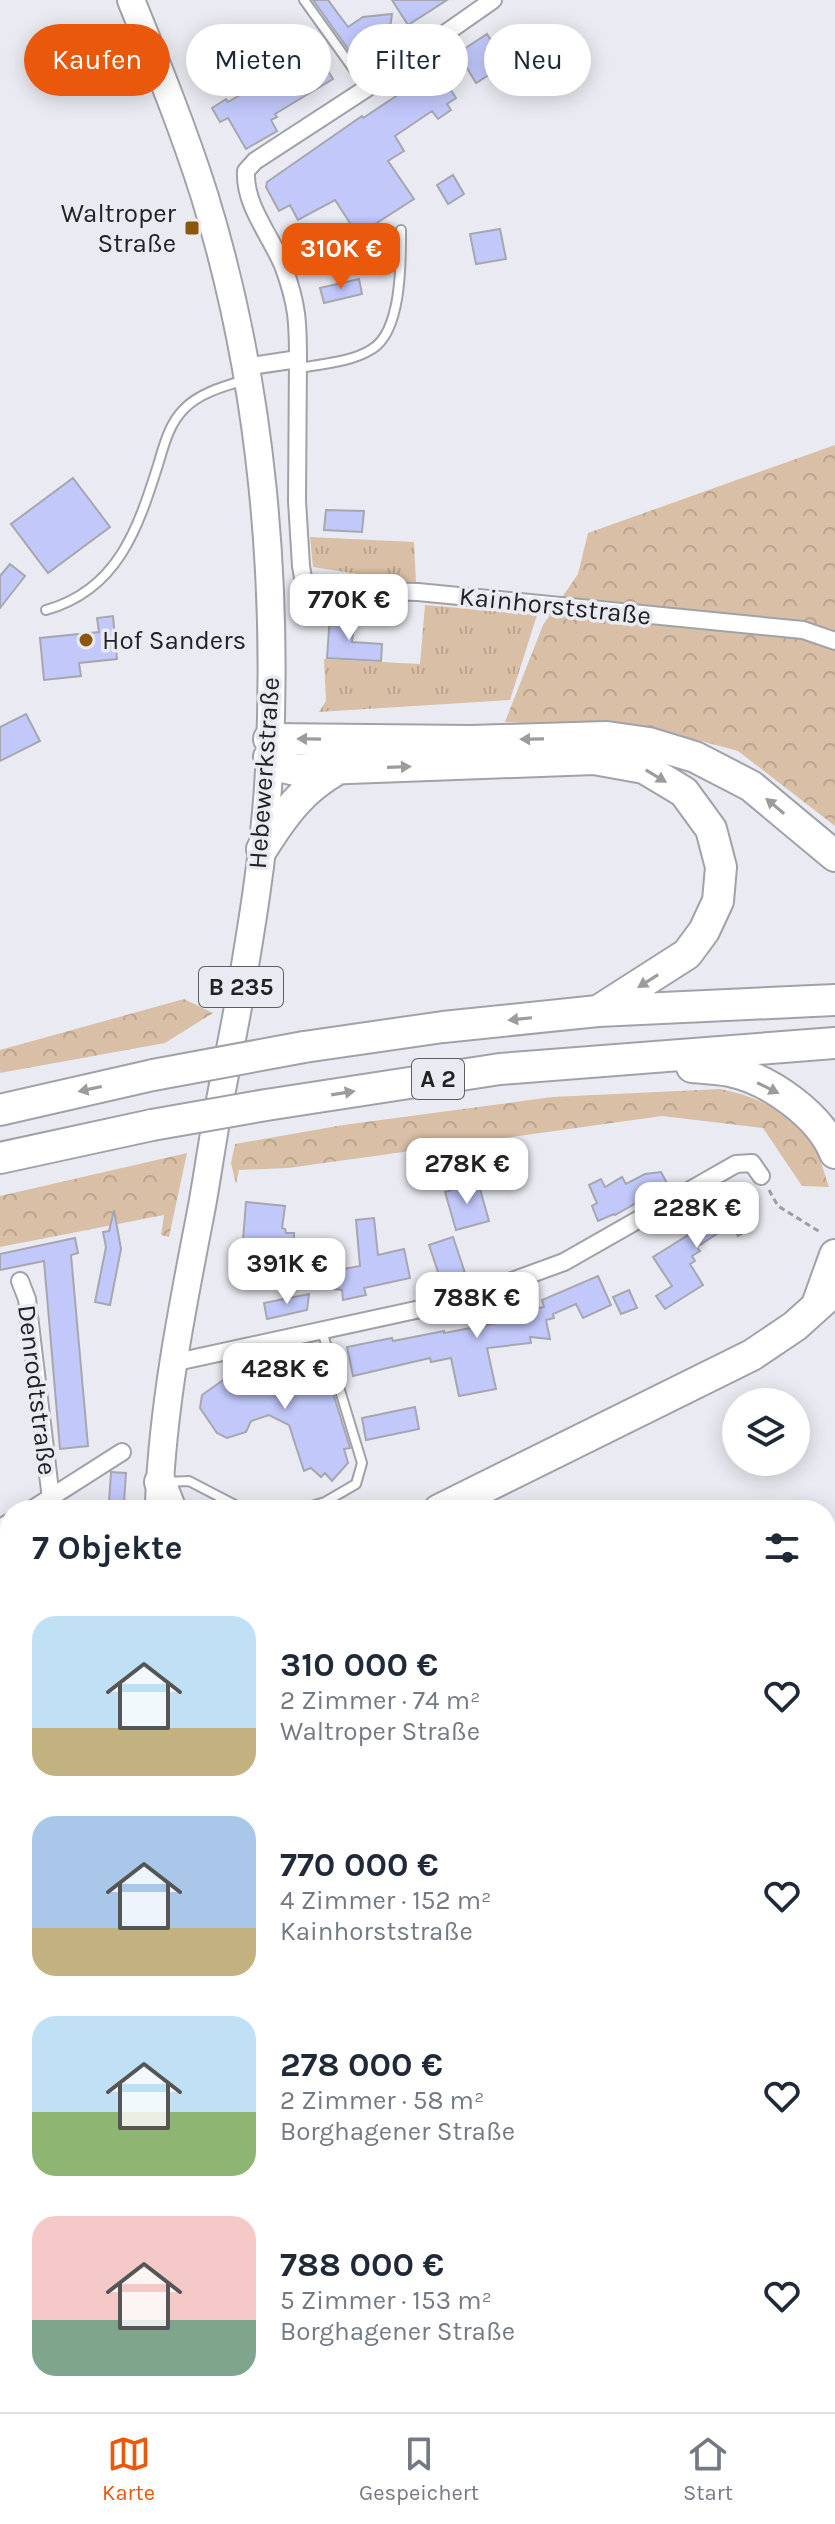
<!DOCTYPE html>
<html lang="de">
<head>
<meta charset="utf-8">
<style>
  body { margin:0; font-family:Karla,sans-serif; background:#f6f6f7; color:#1f2937; height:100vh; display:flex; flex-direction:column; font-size:30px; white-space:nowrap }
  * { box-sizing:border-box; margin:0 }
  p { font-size:26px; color:#747a83 }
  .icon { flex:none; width:44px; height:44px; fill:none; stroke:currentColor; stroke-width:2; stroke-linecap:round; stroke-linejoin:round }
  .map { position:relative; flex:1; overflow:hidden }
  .side { position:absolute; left:0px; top:1500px; width:836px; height:912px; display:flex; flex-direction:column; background:#fff; border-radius:32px 32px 0 0; box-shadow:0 4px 20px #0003 }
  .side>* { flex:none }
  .banner { position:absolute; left:24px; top:24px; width:788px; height:72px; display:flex; gap:16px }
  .fabs { position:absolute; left:722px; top:1388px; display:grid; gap:16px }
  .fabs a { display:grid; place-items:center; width:88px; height:88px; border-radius:50%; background:#fff; box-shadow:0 4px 20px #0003; font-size:40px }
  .price { position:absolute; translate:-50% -68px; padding:0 18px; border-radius:16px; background:#fff; color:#222; font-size:26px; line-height:52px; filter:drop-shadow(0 2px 4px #0008) }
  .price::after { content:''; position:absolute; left:50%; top:48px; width:24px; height:18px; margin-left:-12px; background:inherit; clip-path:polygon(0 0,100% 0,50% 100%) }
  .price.on { background:#ea580c; color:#fff }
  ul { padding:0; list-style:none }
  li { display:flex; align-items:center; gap:24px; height:200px; padding:0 32px }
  li span { display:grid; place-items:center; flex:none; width:224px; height:160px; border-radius:24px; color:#555 }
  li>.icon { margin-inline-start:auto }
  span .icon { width:96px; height:96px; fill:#fffc; stroke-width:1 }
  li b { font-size:34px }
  h2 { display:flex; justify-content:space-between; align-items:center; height:96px; padding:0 32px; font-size:34px }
  .pill { padding:0 28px; border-radius:36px; background:#fff; box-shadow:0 4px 20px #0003; font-size:28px; line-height:72px }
  .pill.on { background:#ea580c; color:#fff }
  .tabs { display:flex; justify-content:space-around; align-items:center; height:112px; border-top:2px solid #e0e1e3; background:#fff; font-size:22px; color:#747a83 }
  .tabs a { display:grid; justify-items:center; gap:4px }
  .tabs .on { color:#ea580c }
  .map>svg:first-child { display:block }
</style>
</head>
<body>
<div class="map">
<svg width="835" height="2412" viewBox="0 0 835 2412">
  <defs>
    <pattern id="grass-tufts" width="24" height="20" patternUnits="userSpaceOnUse" patternTransform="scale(2)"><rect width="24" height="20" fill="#d9bfa5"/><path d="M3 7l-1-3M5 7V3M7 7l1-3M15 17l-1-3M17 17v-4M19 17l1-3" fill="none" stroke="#baa48e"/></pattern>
    <pattern id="forest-crowns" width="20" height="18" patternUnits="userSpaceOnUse" patternTransform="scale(2)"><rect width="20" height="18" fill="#d9bfa5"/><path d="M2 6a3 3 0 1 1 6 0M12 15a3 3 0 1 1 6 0" fill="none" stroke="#baa48e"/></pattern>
  </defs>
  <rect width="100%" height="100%" fill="#eaebf2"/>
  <path fill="#dee0ee" d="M826,1642H835V1896L826,1895Z
    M199,2402H369V2412H195Z"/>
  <path fill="url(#grass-tufts)" d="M310,537L414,542L416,583L313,567Z
    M425,605L537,615L510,700L319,712L326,701L324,659L420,664Z
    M826,1895L835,1896V2186L826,2189Z"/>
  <path fill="url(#forest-crowns)" d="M835,445V826L738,751L656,729L505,722L543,625L578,574L588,533Z
    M184,999L213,1013L165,1043L0,1073V1050Z
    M720,1089C758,1096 799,1115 817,1152C822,1163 825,1176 829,1187L802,1186L763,1128L662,1116L288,1168L239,1170L236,1184L231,1163L235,1144L343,1125L552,1097Z
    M187,1153L169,1237L161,1235L164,1215L0,1247V1196Z"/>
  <path fill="#c2c8fa" stroke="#a6a7ae" stroke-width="2" d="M313,0H328L348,27L363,17L392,14L388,43L358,63Z
    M392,0H447L408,25Z
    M240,28L251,44L235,54L225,38Z
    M487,34L506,64L476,83L458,53Z
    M319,57L333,79L275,114L277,117L271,120L277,131L246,149L228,118L220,122L212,108L226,99L228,102L290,66L294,73Z
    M437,69L456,98L447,104L451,110L438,119L432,111L395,136L404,151L388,161L414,199L358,235L335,200L298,220L290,205L279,211L266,187L267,182L362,116L363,118Z
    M453,175L464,194L448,204L437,185Z
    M500,229L506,259L476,264L470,234Z
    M359,279L362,294L324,303L320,288Z
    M73,478L110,527L48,573L11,524Z
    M326,510L364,511L362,532L324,530Z
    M10,564L25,576L0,608V576Z
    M330,614L355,616L352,642L382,644L381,661L327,658Z
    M113,616L117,659L79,663L81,676L44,680L40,638L99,632L97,618Z
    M26,714L40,741L0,761V727Z
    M661,1172L668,1185L615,1215L614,1214L598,1221L592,1206L597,1203L589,1185L601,1179L605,1187L622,1177L626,1184L645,1174Z
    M478,1182L489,1221L456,1230L445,1192Z
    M736,1196L755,1225L738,1236L732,1224L697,1247L700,1251L692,1256L695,1261L690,1264L703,1285L665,1309L656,1296L672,1286L653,1257L696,1230L693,1225Z
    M246,1202L285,1206L282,1228L285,1229L286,1233H294V1242L323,1246L321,1273L360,1266L356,1220L374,1218L378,1255L404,1249L410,1278L364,1288L366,1295L343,1300L342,1290L240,1278Z
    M114,1210L121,1249L110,1305L95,1302L106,1247L103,1232L109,1231Z
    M453,1237L467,1279L443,1287L429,1245Z
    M75,1238L78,1253L71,1255L88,1446L60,1449L44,1261L0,1270V1254Z
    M598,1276L611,1305L583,1318L576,1304L553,1314L554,1318L546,1320L550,1339L530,1337L531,1343L487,1348L496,1389L459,1396L451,1358L431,1362L430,1358L353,1376L347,1347L392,1338L393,1341L444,1331V1333L513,1320L511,1313L544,1307L542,1300Z
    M629,1290L637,1308L621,1314L613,1297Z
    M309,1294L307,1310L267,1319L264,1303Z
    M322,1357L350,1448L344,1449L348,1463L332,1481L325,1473L321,1477L311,1468L304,1471L289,1425L269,1415L251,1421L246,1432L227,1438L217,1433L200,1408L202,1395L246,1364L256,1378Z
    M415,1407L419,1429L366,1440L362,1418Z
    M111,1472L126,1473L124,1503L109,1502Z"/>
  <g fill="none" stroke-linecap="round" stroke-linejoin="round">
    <g stroke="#a1a2a9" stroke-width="12">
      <path id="service" d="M304,0L367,88
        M299,368C322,364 352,362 372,349C402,331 401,261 401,230
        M46,610C118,590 138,528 158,465C164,445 169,424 184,409C199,393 225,386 245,380
        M165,1482L189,1481L241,1508L253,1510
        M298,1510L325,1502L356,1484L362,1463L322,1331
        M0,2411L31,2412"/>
    </g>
    <g stroke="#a1a2a9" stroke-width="20">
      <path id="minor" d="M298,359L297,501L301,566L303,578L311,586L333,590L418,592L803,630L835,641
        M244,367L298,359C298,321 297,304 284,268C272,237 244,206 246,171L255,161L367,88L493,0
        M20,1281L27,1299L51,1499
        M172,1363L457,1301L564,1262L736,1164L752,1163L761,1176
        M31,1510L122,1452
        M0,1528L10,1522
        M0,1769L10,1766
        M0,2037H10
        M0,2284H10
        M826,2286L835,2282
        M806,2402L810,2412
        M179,2412L181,2402
        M588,2412V2402"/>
    </g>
    <g stroke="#a1a2a9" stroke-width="30">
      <path id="primary" d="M131,0C157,64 183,128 204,194C263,385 280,590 268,788C263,859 251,931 239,1001C232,1042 223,1082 216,1122C211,1150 207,1178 202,1206C183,1304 163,1402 159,1502
        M144,2412L146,2402"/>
    </g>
    <g stroke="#a1a2a9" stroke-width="34">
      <path id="motorway" d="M269,739L471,741L607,737L649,743L695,757L751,786L835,856
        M269,757L282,767L296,770L594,759L644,768L684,792L711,829L721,867L718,901L704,931L687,954L598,1011
        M262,849C284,814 302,789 338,769
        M304,1047L443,1027L598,1011L835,1000
        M692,1067C704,1068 718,1069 730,1071C769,1079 820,1115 835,1153
        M266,1105L500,1069L835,1043
        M0,1110L153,1075
        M0,1158L152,1125
        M817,1305L835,1255
        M160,1482L171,1510
        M439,1510L752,1355L795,1326L835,1290"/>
    </g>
    <path stroke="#9d9da3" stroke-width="3" stroke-dasharray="6 4" stroke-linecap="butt" d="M769,1190L778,1206L820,1232
      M826,2180L835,2182
      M43,2408L123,2405"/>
    <use href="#service" stroke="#fff" stroke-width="8"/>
    <use href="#minor" stroke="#fff" stroke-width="16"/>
    <use href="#primary" stroke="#fff" stroke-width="26"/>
    <use href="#motorway" stroke="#fff" stroke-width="30"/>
    <g stroke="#a1a2a9" stroke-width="34" stroke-linecap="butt">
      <path id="motorway-bridge" d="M153,1075L304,1047
        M152,1125L266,1105"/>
    </g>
    <use href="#motorway-bridge" stroke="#fff" stroke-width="30"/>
  </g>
  <defs><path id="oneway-solid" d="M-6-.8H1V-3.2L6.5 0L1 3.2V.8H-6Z" transform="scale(2)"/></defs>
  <g fill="#9c9c9d">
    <use href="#oneway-solid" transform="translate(309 739) rotate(-179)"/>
    <use href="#oneway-solid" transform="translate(532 739) rotate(179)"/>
    <use href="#oneway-solid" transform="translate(399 767) rotate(-2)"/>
    <use href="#oneway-solid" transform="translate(656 776) rotate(31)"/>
    <use href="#oneway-solid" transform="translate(775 806) rotate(-140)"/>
    <use href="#oneway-solid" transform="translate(648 981) rotate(148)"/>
    <use href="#oneway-solid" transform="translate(520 1019) rotate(174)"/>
    <use href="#oneway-solid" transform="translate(768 1088) rotate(26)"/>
    <use href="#oneway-solid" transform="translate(90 1089) rotate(168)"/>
    <use href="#oneway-solid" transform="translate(343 1093) rotate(-9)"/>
  </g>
  <g fill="#8d560b" stroke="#eaebf2" stroke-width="3">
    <rect x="184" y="220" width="16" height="16" rx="4"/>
    <circle cx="86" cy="640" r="8"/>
  </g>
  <g text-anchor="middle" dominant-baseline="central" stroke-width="7" stroke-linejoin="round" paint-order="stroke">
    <g fill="#eaebf2" stroke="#5e5e62" stroke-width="2">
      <rect x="199" y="967" width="84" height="40" rx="6"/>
      <rect x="412" y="1059" width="52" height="40" rx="6"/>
    </g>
    <g font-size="24" font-weight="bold" fill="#222225">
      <text x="241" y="987">B 235</text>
      <text x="438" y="1079">A 2</text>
    </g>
    <g font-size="26" fill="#222225" stroke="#eaebf2" text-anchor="end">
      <text x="176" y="213">Waltroper<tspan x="176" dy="30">Straße</tspan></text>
      <text x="102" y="640" text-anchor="start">Hof Sanders</text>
    </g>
    <g font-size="26" fill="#222225" stroke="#eaebf2">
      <text transform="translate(555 606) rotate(6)">Kainhorststraße</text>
      <text transform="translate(264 773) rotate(-86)">Hebewerkstraße</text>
      <text transform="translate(37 1390) rotate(83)">Denrodtstraße</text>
    </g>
  </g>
</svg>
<div class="fabs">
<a><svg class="icon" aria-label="layers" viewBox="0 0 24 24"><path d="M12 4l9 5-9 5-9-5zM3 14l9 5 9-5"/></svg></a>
</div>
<b class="price on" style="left:341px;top:291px">310K €</b>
<b class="price" style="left:349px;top:642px">770K €</b>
<b class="price" style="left:467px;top:1206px">278K €</b>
<b class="price" style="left:697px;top:1250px">228K €</b>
<b class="price" style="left:287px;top:1306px">391K €</b>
<b class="price" style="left:477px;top:1340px">788K €</b>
<b class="price" style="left:285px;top:1411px">428K €</b>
<div class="banner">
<a class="pill on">Kaufen</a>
<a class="pill">Mieten</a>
<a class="pill">Filter</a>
<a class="pill">Neu</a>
</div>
<section class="side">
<h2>7 Objekte<svg class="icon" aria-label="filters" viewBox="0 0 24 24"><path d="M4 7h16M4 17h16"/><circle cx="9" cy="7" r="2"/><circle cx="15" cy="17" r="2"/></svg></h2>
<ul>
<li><span style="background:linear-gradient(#bfe0f5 70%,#c2b280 0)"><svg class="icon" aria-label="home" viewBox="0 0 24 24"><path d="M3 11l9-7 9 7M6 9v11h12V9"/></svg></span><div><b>310 000 €</b><p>2 Zimmer · 74 m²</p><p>Waltroper Straße</p></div><svg class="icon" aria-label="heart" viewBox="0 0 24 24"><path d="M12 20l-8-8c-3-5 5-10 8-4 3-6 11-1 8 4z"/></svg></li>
<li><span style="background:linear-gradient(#a9c7e8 70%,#c2b280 0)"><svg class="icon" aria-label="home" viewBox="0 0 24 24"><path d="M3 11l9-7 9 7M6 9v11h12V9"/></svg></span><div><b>770 000 €</b><p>4 Zimmer · 152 m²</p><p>Kainhorststraße</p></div><svg class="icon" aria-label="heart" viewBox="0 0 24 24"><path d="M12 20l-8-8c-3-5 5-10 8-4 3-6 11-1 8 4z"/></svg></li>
<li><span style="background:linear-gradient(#bfe0f5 60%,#8fb573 0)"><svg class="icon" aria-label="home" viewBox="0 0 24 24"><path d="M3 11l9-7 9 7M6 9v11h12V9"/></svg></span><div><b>278 000 €</b><p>2 Zimmer · 58 m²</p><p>Borghagener Straße</p></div><svg class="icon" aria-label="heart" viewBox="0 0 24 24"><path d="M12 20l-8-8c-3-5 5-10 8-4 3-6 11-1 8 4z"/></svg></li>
<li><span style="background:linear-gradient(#f6c9c9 65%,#7fa58c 0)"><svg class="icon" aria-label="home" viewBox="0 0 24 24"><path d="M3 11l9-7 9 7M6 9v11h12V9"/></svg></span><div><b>788 000 €</b><p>5 Zimmer · 153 m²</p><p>Borghagener Straße</p></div><svg class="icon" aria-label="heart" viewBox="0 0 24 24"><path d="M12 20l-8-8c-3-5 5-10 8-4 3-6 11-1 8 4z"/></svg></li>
</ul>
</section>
</div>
<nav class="tabs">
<a class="on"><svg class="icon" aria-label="map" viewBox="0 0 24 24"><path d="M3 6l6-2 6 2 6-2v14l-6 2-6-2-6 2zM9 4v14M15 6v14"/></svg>Karte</a>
<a><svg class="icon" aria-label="saved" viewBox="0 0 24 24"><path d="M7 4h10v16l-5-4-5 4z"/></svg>Gespeichert</a>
<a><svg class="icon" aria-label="home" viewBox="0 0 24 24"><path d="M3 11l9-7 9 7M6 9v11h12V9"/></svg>Start</a>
</nav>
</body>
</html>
